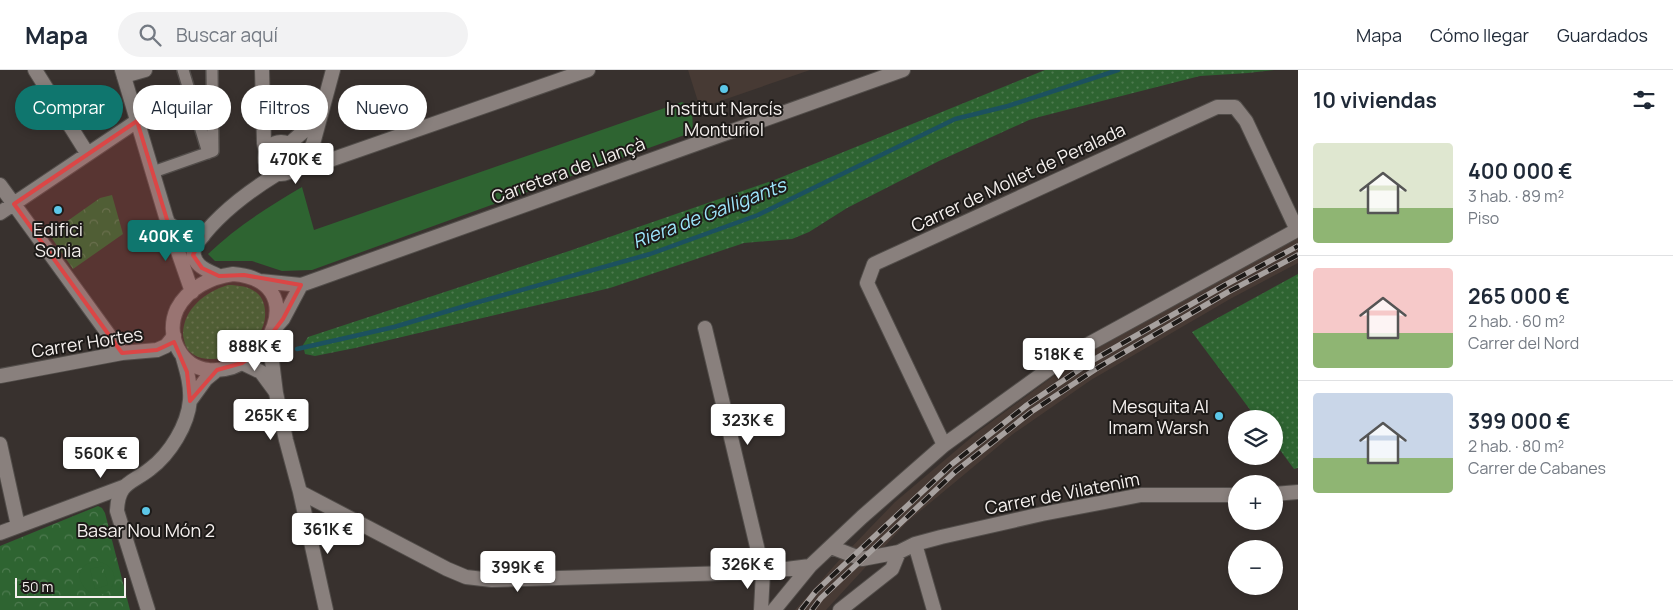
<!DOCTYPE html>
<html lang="es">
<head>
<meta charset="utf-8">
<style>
  body { margin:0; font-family:Manrope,sans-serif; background:#f2f2f3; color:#1f2937; height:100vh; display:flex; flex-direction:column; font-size:19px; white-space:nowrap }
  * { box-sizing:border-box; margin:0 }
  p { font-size:16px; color:#747a83 }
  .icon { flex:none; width:28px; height:28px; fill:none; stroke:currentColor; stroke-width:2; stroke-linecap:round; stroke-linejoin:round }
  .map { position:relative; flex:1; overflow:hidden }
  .sheet { display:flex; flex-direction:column; background:#fff; width:375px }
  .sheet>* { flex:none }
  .hud { position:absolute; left:15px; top:15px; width:475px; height:45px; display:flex; gap:10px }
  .tools { position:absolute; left:1228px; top:340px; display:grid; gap:10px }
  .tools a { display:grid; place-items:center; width:55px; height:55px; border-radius:50%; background:#fff; box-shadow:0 2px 8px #0003; font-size:25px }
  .scale { position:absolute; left:15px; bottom:12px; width:111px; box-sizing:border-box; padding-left:5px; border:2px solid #f5f0ee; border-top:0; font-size:14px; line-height:18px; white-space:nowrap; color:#f5f0ee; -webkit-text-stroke:4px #1d1a18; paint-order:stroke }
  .price { position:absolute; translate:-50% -42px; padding:0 11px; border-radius:5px; background:#fff; color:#222; font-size:16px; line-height:32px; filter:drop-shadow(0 1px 2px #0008) }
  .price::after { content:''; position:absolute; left:50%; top:30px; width:15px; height:11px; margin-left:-8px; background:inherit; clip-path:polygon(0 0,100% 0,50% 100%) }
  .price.selected { background:#0f766e; color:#fff }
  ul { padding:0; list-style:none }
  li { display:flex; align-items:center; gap:15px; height:125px; padding:0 15px }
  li+li { border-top:1px solid #e0e1e3 }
  li span { display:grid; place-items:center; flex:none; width:140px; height:100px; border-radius:5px; color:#555 }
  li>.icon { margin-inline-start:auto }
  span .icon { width:60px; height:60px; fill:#fffc; stroke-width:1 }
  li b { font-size:21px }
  h2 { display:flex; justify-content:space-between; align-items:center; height:60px; padding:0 15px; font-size:21px }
  .tag { padding:0 18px; border-radius:22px; background:#fff; box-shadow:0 2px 8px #0003; font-size:18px; line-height:45px }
  .tag.selected { background:#0f766e; color:#fff }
  header { display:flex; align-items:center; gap:30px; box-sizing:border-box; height:70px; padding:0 25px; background:#fff; border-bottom:1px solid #e0e1e3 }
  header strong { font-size:24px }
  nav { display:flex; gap:28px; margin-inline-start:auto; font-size:18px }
  .search { width:350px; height:45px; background:#f2f2f3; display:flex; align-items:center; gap:12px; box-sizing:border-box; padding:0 18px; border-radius:28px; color:#747a83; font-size:19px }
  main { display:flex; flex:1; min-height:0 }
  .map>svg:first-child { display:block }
</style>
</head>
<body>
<header>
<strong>Mapa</strong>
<div class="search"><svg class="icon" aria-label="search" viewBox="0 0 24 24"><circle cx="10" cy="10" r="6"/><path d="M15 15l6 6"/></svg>Buscar aquí</div>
<nav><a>Mapa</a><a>Cómo llegar</a><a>Guardados</a></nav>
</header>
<main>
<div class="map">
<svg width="1298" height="540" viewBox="0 0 1298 540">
  <defs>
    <pattern id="grass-dots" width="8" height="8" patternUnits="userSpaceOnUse" patternTransform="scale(1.25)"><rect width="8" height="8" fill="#2e6431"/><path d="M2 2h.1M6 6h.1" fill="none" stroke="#4d7a4f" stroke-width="1.8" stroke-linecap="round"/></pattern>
    <pattern id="park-crowns" width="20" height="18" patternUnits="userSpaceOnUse" patternTransform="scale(1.25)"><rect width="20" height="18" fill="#2e6431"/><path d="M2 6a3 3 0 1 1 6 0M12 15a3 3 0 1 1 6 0" fill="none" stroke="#4d7a4f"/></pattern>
  </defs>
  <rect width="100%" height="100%" fill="#38312e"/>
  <path fill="#473a34" d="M688,0H810L700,38Z
    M1298,166V193L1230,229L1091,310L1013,364L907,452L826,540H795L842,487L895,432L979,361L1070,294L1221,207Z"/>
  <path fill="url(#grass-dots)" d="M1045,0H1274L1248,3L1200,6L1039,47L1029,50L939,91L847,138L809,162L792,169L744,173L610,218L355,278L315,286L305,284L303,275L308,267L569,181L777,109Z
    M1298,204V398L1294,399L1274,372V349H1257L1192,262Z
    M228,215C249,215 267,222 265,247C263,279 209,303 188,280C185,276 184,270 183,265C183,239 205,222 228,215Z"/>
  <path fill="url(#park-crowns)" d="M112,125L123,164L73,199L49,164L100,128Z
    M98,436L102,438L105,443L130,540H0V476Z"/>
  <path fill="#2e6431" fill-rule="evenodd" d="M682,32L692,37L693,62L312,200L282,201L252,191H215L208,184C236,157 268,137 302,117L314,160Z
    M95,491C109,492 120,504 111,518C95,540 59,500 95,491ZM103,496L108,515L95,519L90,499Z"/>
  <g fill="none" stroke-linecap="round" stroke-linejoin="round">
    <path stroke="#1c515f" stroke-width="4.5" d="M297,279L394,257L482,231L650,184L758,145L955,49L1008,36L1118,0"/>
    <g stroke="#524d4a" stroke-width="14">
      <path id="pedestrian" d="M183,0L208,83
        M153,102L213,81L212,0"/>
    </g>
    <g stroke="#524d4a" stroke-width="16">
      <path id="minor" d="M35,0L87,83
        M262,0L264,73L266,83
        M124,6L145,0
        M292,100L333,89L588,0
        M0,115L122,283
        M0,143L137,51
        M705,258L763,502L761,540
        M269,267L276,323L286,370L300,422L326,540
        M242,293L261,302L275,321
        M0,306L122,283L157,280L166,276L174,266
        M0,374L18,456
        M300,422L447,499L466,507L492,510L763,502L810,496
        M1274,424L1298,422
        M0,463L123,417
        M915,474L934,540
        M831,477L862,489L899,482L915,474L941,467L1042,444L1141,425H1236
        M774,540L810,496L862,447L944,375L1067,286L1297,160L1246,51L1235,37H1217L874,194L867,213L944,375
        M840,540L892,499L899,482"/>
    </g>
    <g stroke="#524d4a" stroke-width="16">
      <path id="tertiary" d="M122,0L166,147L192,222
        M265 88a16 16 0 1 1 32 0a16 16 0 1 1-32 0Z
        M289,74L304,61L319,45
        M296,93L308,84L313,74L333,0
        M168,153C179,162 189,165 203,166
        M233,204C312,210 271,305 209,300C180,297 165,265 177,239C188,218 211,207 233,204Z
        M219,206C206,200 191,195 194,178C214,147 246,123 277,104
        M260,211L301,215L903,0
        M276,257L283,249L301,215
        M190,331L206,309L217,300
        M148,540L117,441C118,412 131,414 150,399C170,384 188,355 190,330C191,315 187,302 183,288"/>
    </g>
    <use href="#pedestrian" stroke="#89807d" stroke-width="11"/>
    <use href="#minor" stroke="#89807d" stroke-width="14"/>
    <use href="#tertiary" stroke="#89807d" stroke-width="14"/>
    <g stroke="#a7a19f" stroke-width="5.5">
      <path id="rail" d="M801,540L816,521L952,394L1027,335L1095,289L1225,215L1298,176
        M812,540L821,528L956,401L1031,342L1099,297L1228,222L1298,185"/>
    </g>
    <use href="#rail" stroke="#1d1a18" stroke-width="4" stroke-dasharray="11" stroke-linecap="butt"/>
  </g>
  <path fill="#db4646" fill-opacity="0.2" stroke="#db4646" stroke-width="4" stroke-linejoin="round" d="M137,51L168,153L186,164L203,166L193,185L202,198L219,206L244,205L301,215L283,249L257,283L242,293L217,300L190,331L187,302L174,272L157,280L122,283L14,134Z"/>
  <g fill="#5cc7e8" stroke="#1d1a18" stroke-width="2">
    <circle cx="724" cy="19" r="5"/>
    <circle cx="58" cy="140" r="5"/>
    <circle cx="1219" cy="346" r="5"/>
    <circle cx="146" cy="441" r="5"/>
  </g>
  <g text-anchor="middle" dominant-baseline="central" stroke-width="4" stroke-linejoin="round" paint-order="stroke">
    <g font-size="18" fill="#f5f0ee" stroke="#1d1a18">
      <text x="724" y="38">Institut Narcís<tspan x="724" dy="21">Monturiol</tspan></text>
      <text x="58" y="159">Edifici<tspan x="58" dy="21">Sonia</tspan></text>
      <text x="1209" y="336" text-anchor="end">Mesquita Al<tspan x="1209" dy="21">Imam Warsh</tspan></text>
      <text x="146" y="460">Basar Nou Món 2</text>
    </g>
    <g font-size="18" fill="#f5f0ee" stroke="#1d1a18">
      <text transform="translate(568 100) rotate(-20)">Carretera de Llançà</text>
      <text transform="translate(1018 107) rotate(-25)">Carrer de Mollet de Peralada</text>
      <text transform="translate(87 272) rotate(-9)">Carrer Hortes</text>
      <text transform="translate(1062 423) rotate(-11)">Carrer de Vilatenim</text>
    </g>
    <g font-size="19" font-style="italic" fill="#9de5fb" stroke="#1d1a18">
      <text transform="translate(709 143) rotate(-21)">Riera de Galligants</text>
    </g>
  </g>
</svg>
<div class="tools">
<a><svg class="icon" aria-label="layers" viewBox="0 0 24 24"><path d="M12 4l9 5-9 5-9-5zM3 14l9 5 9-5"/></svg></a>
<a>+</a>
<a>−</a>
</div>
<div class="scale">50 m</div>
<b class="price" style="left:296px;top:115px">470K €</b>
<b class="price selected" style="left:166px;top:192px">400K €</b>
<b class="price" style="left:255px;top:302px">888K €</b>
<b class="price" style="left:1059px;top:310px">518K €</b>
<b class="price" style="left:271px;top:371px">265K €</b>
<b class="price" style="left:748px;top:376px">323K €</b>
<b class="price" style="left:101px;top:409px">560K €</b>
<b class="price" style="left:328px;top:485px">361K €</b>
<b class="price" style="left:748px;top:520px">326K €</b>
<b class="price" style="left:518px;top:523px">399K €</b>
<div class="hud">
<a class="tag selected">Comprar</a>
<a class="tag">Alquilar</a>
<a class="tag">Filtros</a>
<a class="tag">Nuevo</a>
</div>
</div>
<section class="sheet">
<h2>10 viviendas<svg class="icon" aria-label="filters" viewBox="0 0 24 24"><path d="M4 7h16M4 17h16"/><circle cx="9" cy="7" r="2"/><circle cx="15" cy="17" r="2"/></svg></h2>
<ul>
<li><span style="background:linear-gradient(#dfe7d0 65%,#8fb573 0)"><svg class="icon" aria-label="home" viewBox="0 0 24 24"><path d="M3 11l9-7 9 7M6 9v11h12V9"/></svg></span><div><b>400 000 €</b><p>3 hab. · 89 m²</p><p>Piso</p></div></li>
<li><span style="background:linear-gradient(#f6c9c9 65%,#8fb573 0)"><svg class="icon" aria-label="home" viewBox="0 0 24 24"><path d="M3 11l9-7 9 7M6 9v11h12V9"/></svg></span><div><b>265 000 €</b><p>2 hab. · 60 m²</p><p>Carrer del Nord</p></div></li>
<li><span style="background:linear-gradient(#c9d6e8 65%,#8fb573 0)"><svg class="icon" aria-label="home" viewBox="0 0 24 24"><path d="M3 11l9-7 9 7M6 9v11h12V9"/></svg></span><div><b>399 000 €</b><p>2 hab. · 80 m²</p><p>Carrer de Cabanes</p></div></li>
</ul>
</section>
</main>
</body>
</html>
